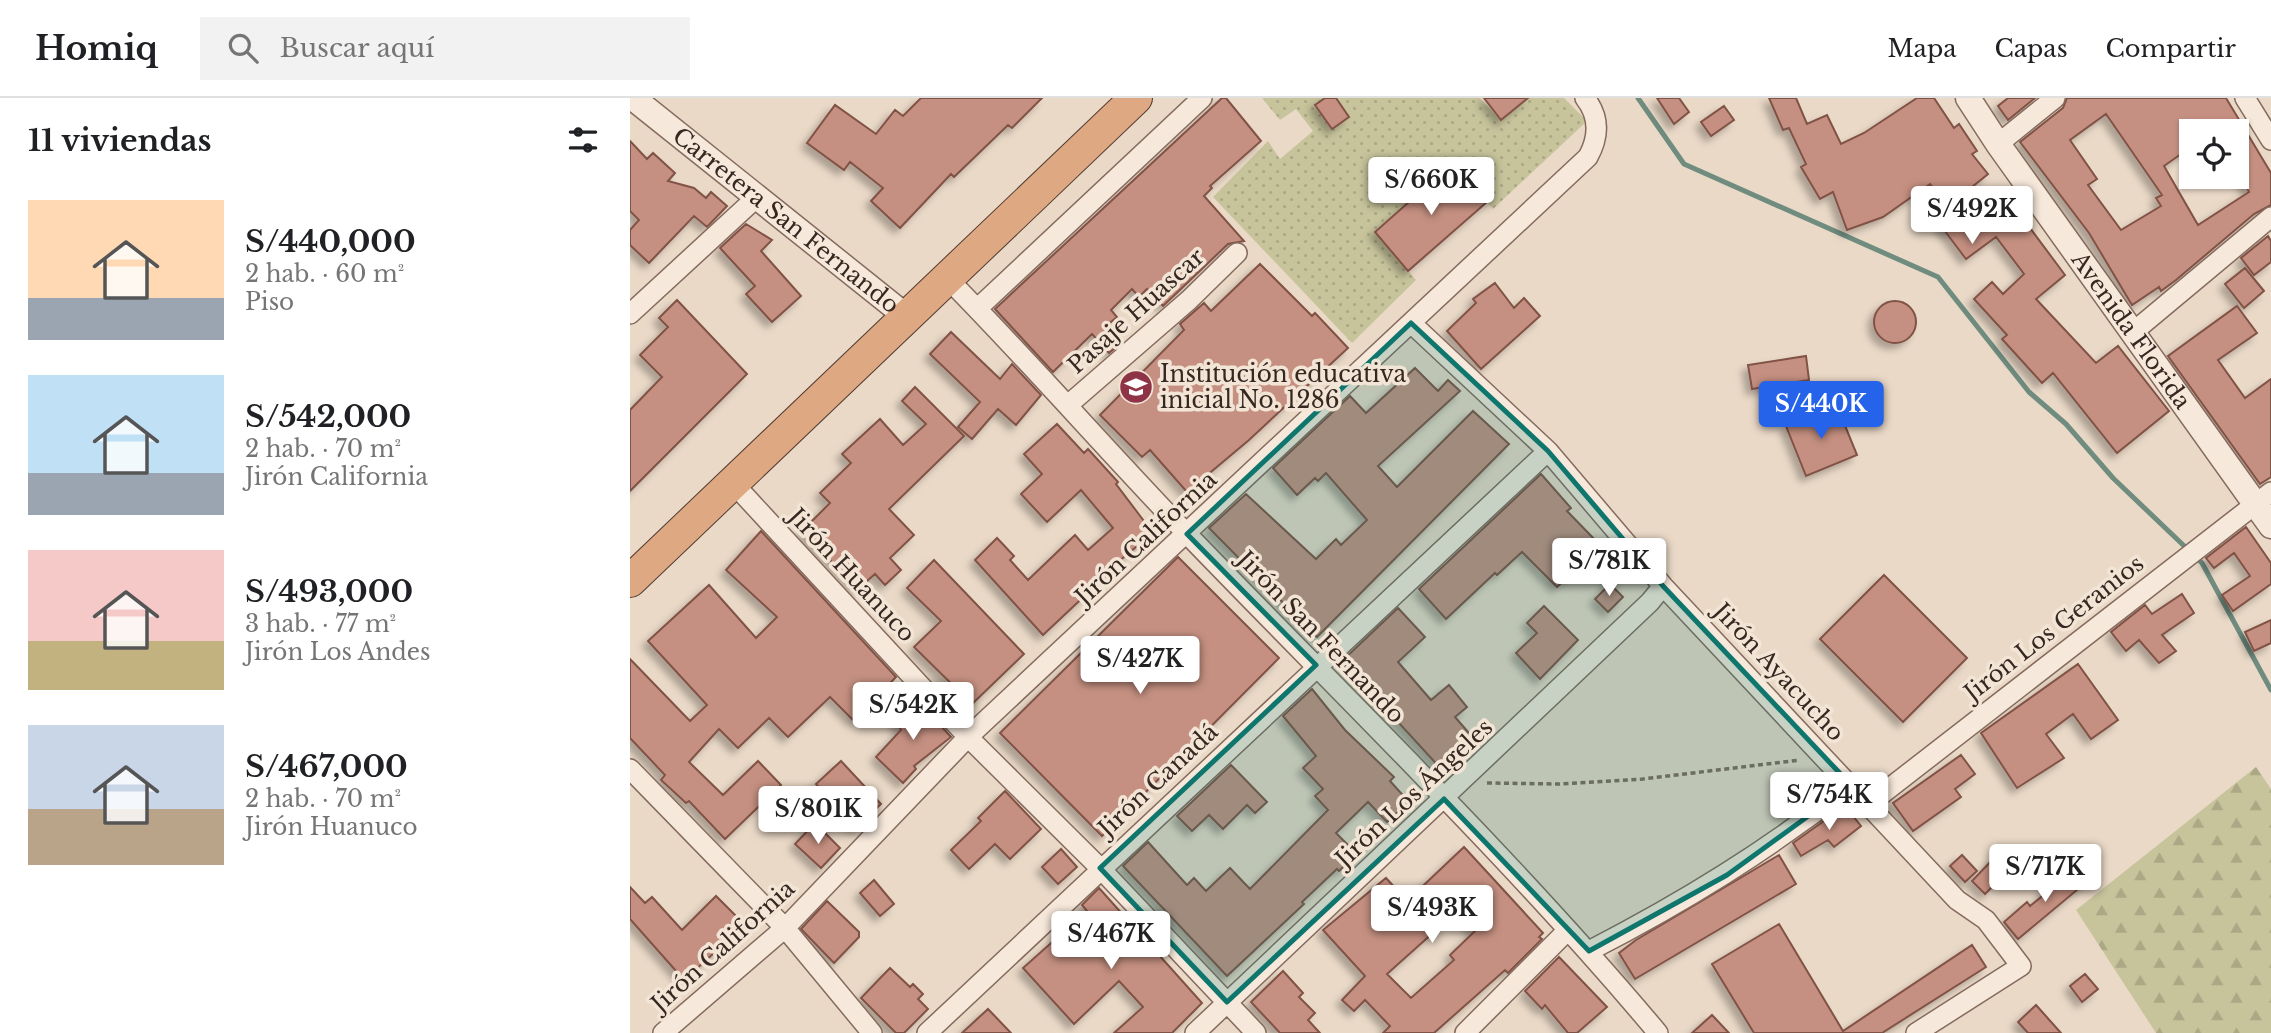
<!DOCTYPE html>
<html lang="es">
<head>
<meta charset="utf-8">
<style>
  body { margin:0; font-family:"Libre Baskerville",serif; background:#f2f2f2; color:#202124; height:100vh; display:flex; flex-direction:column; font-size:26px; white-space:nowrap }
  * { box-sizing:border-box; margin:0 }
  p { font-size:23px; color:#757577 }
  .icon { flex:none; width:38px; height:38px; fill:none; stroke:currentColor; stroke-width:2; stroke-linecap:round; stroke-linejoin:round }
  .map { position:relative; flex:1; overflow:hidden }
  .drawer { display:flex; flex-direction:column; background:#fff; width:630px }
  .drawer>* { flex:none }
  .buttons { position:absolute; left:1549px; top:21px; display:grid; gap:14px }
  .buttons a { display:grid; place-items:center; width:70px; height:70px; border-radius:0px; background:#fff; box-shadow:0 2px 5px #0004; font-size:35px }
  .price { position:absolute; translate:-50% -60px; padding:0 16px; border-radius:7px; background:#fff; color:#222; font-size:23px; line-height:46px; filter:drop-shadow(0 2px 4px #0008) }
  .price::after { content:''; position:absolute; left:50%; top:42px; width:21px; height:16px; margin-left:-10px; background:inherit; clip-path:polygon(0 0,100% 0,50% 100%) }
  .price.current { background:#2563eb; color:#fff }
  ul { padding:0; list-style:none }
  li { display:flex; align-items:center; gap:21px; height:175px; padding:0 28px }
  li span { display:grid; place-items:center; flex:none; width:196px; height:140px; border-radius:0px; color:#555 }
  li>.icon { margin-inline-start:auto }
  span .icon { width:84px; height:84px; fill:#fffc; stroke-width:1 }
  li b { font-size:30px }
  h2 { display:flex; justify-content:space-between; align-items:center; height:84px; padding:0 28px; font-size:30px }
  header { display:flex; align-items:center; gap:42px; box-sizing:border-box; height:98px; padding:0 35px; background:#fff; border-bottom:2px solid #e0e0e0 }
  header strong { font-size:33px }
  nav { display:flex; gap:38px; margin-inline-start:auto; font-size:24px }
  .search { width:490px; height:63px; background:#f2f2f2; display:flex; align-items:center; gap:18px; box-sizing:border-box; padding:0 24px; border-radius:0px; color:#757577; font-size:26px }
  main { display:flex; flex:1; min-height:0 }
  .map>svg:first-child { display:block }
</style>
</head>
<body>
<header>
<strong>Homiq</strong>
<div class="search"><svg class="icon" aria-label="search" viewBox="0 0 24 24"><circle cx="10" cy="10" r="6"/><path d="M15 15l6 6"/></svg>Buscar aquí</div>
<nav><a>Mapa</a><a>Capas</a><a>Compartir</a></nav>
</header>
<main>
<section class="drawer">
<h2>11 viviendas<svg class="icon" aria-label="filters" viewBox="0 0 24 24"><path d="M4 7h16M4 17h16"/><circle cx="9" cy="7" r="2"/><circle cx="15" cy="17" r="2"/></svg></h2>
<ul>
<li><span style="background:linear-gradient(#ffd9b3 70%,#9aa5b1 0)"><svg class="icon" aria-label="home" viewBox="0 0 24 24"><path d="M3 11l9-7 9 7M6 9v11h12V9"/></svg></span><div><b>S/440,000</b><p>2 hab. · 60 m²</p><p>Piso</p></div></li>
<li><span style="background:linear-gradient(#bfe0f5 70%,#9aa5b1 0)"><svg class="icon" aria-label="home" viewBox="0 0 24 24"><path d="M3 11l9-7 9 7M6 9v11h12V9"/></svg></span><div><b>S/542,000</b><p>2 hab. · 70 m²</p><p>Jirón California</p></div></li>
<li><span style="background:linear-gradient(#f6c9c9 65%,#c2b280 0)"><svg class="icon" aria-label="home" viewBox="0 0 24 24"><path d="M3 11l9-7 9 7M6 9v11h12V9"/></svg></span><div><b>S/493,000</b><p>3 hab. · 77 m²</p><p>Jirón Los Andes</p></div></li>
<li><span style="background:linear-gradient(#c9d6e8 60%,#b9a48a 0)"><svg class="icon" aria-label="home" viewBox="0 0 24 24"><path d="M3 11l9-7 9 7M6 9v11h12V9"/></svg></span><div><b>S/467,000</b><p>2 hab. · 70 m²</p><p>Jirón Huanuco</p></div></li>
</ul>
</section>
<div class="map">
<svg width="1641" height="935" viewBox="0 0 1641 935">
  <defs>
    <pattern id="grass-dots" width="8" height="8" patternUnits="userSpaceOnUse" patternTransform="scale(1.75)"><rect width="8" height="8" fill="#c7c49c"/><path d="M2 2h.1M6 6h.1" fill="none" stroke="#aca886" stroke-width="1.8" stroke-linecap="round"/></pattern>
    <pattern id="forest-firs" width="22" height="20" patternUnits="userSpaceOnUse" patternTransform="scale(1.75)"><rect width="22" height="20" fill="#c7c49c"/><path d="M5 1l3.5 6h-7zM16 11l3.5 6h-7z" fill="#aca886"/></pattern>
    <filter id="shadow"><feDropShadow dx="-5.5" dy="5.5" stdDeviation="3.5" flood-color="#0004"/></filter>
  </defs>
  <rect width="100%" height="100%" fill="#ead9c7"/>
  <path fill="url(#grass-dots)" d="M632,0H850L871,23L899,0H934L957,23L863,111L823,66L745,134L786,182L722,245L583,99L638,43L650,61L683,33L666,11L650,22Z"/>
  <path fill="url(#forest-firs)" d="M1626,669L1641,691V935H1526L1446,812Z"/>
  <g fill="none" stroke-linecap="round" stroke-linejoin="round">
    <path stroke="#6f8c7f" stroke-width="5" d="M1008,0L1054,66L1308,179L1399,294L1436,326L1483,380L1572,465L1641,592"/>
  </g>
  <path fill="#c59081" stroke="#815246" stroke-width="2" fill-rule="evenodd" filter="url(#shadow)" d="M291,0H412L382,30L378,27L324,79L321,76L270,130L241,103L253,90L220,64L214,72L177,45L205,7L246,36L265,12L273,18Z
    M592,0H596L631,43L580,88L582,90L574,98L614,143L598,146L533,208L517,191L509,199L502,191L481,212L487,219L476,228L491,245L479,255L462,236L423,274L365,211Z
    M695,0H706L719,19L702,31L685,7Z
    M854,0H898L871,22Z
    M1027,0H1049L1059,14L1044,26Z
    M1139,0H1166L1177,26L1197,17L1211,46L1234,35L1287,0H1304L1324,30L1329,26L1347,53L1342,56L1358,76L1331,98L1349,120L1377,99L1435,177L1406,201L1466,265L1488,248L1539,313L1487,355L1423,275L1412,285L1372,241L1377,237L1344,201L1362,184L1373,196L1394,176L1366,139L1336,161L1305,120L1319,108L1300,86L1253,119L1217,132L1203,94L1190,101L1171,69L1176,66L1159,30L1153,32Z
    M1378,0H1405L1378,22L1368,8Z
    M1437,0H1596L1641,75V107L1624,116L1546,182L1531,193L1529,189L1502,207L1459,135L1390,44L1433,10ZM1476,16L1532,97L1526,100L1531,108L1491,132L1458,87L1467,81L1440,42ZM1561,33H1606V70L1619,94L1568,127L1534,68L1561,49Z
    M1094,8L1104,22L1081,38L1071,24Z
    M0,43L17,61L23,55L45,75L38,83L64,90L76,100L81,94L97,108L77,129L64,118L19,165L0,147V132L9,122L0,113Z
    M823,65L857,104L778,173L745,134Z
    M116,126L142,142L131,153L171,198L142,224L116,196L125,188L90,150Z
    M1638,138L1641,143V164L1624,177L1611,160Z
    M630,166L682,218L685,215L718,250L619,342L557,394L520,352L512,359L470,317L554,232L550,226L574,205L581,213Z
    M1615,170L1634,193L1614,210L1595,186Z
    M865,185L884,210L894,200L910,218L851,271L817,233L846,205L843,201Z
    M47,202L117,276L0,393V312L32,279L10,257L38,229L29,220Z
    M1244 224a21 21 0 1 1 42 0a21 21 0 1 1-42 0Z
    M1607,208L1627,235L1588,262L1615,300L1641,281V379L1630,386L1538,258Z
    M321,234L370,281L382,266L411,297L386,327L368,311L342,341L328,329L350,304L300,256Z
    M1176,258L1179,282L1122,291L1118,267Z
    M785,270L808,293L818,282L830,293L748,368L767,389L843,313L879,346L687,539L579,430L616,396L686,461L706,441L711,447L737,422L696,375L688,383L685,380L667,397L643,370L720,298L736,315Z
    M285,289L334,338L259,411L284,437L260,460L271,472L255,487L245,476L228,491L172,433L200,405L190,395L221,365L212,356L250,321L273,347L296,326L272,303Z
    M1207,308L1227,357L1176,378L1156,328Z
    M427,326L454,355L458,351L488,384L486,386L523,435L477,473L479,475L413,537L345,462L367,440L384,458L380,462L398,482L445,437L458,452L483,430L451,392L417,424L391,396L412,376L394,356Z
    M911,376L941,410L937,413L970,447L927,489L892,454L867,477L865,475L816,521L789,491Z
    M1616,429L1641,465V486L1603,513L1592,497L1620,478L1604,455L1584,470L1576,460Z
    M131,433L266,579L224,623L200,599L158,639L139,620L108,650L89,631L59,664L93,697L128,663L151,687L95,741L59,703L56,705L31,682L35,677L0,640V561L60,623L77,607L18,543L79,487L126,540L147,519L96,472Z
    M548,459L649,560L472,738L370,635Z
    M304,462L394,556L342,606L284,549L311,523L277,490Z
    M1254,477L1337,560L1273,624L1190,541Z
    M980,486L993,499L978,514L965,501Z
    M1552,496L1564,515L1532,537L1546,553L1529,565L1509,542L1496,553L1481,534L1515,507L1522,516Z
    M914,508L948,542L910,581L886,555L907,535L897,525Z
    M768,510L795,539L768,564L801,602L819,587L837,609L825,619L845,642L812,672L712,563Z
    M1641,522V545L1624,553L1615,534Z
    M1448,566L1488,622L1461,641L1443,616L1416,636L1434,660L1387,690L1351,635Z
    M682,591L715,632L764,679L760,683L779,704L757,724L738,704L706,735L727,756L709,773L707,771L672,804L674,806L597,878L493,768L518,744L557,787L564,780L576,793L600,770L620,791L698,712L685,698L693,691L673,670L686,658L653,618Z
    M290,605L321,639L284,668L286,671L273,685L246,659L271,632L265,623Z
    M1331,657L1345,676L1325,691L1331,699L1283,733L1263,705Z
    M211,663L251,706L226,729L186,686Z
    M601,667L637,704L625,715L617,707L593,731L579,717L562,733L547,718Z
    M375,693L411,731L380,761L365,746L339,771L321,752L351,723L348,720Z
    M1215,708L1231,728L1204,749L1198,742L1171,758L1163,745Z
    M185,725L210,750L191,770L165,746Z
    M834,749L913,835L909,839L912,841L878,875L875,872L804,935H753L760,928L735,902L724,913L712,902L735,878L693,832L756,780L777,803ZM824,811L845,833L820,857L824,862L781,900L757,876L805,833L803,830Z
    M431,751L447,769L428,786L412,769Z
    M1149,757L1166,786L1005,881L989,855L1006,842Z
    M1332,757L1347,773L1335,784L1320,768Z
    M1365,759L1379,772L1355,796L1342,783Z
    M1448,769L1459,782L1388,841L1374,824L1397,804L1400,808Z
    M244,782L264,806L250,818L230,795Z
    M0,789L15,805L22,799L52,832L86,798L115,827L54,882L0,821Z
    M469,790L572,905L542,935H484L513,909L489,883L444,926L393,870L457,813L452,807Z
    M197,803L229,834V839L204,865L171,831Z
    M1149,826L1213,933L1342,847L1356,869L1252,935H1124L1082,866Z
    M929,859L977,909L947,935H938L915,907L912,911L895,893Z
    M260,870L280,889L283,886L293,896L288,901L298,911L274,935H266L231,900Z
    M653,873L673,895L669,899L685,915L678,922L690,935H650L621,904Z
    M1455,876L1468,891L1452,904L1440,888Z
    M1406,907L1431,935H1398L1388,924Z
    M358,911L381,935H332Z
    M1082,917L1099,935H1062Z"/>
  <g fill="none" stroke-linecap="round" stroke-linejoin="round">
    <g stroke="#846b5e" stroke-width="22">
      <path id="minor" d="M1615,0L1641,42
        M1368,46L1425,0
        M317,180C400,264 477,353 559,438C717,602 882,761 1028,935
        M348,210L572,0
        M0,216L127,99
        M781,225L918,353L1033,488L1327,802L1356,822L1391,868L1286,935
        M1502,235L1641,119
        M438,307L559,202L607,155
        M103,385L338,639L470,770L626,935
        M0,671L155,830L242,935
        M1239,706L1641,394
        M959,853C1056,803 1135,754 1221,687
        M33,935L155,830L338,639L958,59C969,39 970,19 955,0
        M297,935L918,353
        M565,935L1020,504L1033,488
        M835,935L938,832"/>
    </g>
    <g stroke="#846b5e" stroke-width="27">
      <g id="tertiary">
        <path id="s1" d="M3,0L277,219"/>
        <path id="s2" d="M1338,0L1368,46L1641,428"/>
      </g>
    </g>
    <g stroke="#533b32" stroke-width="34">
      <path id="trunk" d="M0,483L506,0"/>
    </g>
    <path stroke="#846b5e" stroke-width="3.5" stroke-dasharray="5 3.5" stroke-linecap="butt" d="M857,685L929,686L1013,681L1170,662"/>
    <use href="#minor" stroke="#f6e8da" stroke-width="19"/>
    <use href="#tertiary" stroke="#f6e8da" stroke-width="24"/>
    <use href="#trunk" stroke="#dda882" stroke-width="32"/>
  </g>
  <path fill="#0f766e" fill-opacity="0.2" stroke="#0f766e" stroke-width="5" stroke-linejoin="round" d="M781,225L918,353L1033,488L1221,687L1097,777L959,853L814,701L597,904L470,770L686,567L557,436Z"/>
  <defs>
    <g id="school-disc" transform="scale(1.75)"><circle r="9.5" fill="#8e3446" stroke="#f2e5d6"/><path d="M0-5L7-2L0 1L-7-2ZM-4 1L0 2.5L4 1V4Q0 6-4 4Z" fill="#fff"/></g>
  </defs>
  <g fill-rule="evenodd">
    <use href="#school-disc" x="506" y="289"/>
  </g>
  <g text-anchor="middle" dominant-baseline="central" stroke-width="7" stroke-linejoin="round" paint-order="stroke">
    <g font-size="23" fill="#362720" stroke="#f2e5d6">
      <text stroke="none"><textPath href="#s1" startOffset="196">Carretera San Fernando</textPath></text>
      <text transform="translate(506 213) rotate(-42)">Pasaje Huascar</text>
      <text stroke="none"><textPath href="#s2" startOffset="284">Avenida Florida</textPath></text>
      <text transform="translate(516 440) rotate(-43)">Jirón California</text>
      <text transform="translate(222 477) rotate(47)">Jirón Huanuco</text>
      <text transform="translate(1424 530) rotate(-38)">Jirón Los Geranios</text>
      <text transform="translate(691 539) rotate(46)">Jirón San Fernando</text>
      <text transform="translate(1149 574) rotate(47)">Jirón Ayacucho</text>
      <text transform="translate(528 682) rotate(-43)">Jirón Canadá</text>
      <text transform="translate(784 695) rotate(-43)">Jirón Los Ángeles</text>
      <text transform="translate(93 848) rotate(-42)">Jirón California</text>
    </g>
    <g font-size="23" fill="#362720" stroke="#f2e5d6" text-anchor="start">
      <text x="530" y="276">Institución educativa<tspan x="530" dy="26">inicial No. 1286</tspan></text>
    </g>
  </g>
</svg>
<div class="buttons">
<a><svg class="icon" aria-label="locate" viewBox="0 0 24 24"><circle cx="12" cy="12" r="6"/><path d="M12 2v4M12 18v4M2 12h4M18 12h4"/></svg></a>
</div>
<b class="price" style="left:801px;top:119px">S/660K</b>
<b class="price" style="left:1342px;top:148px">S/492K</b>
<b class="price current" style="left:1191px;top:343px">S/440K</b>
<b class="price" style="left:979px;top:500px">S/781K</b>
<b class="price" style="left:510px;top:598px">S/427K</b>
<b class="price" style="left:283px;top:644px">S/542K</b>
<b class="price" style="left:1199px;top:734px">S/754K</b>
<b class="price" style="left:188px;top:748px">S/801K</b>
<b class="price" style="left:1415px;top:806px">S/717K</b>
<b class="price" style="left:802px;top:847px">S/493K</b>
<b class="price" style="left:481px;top:873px">S/467K</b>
</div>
</main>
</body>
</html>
